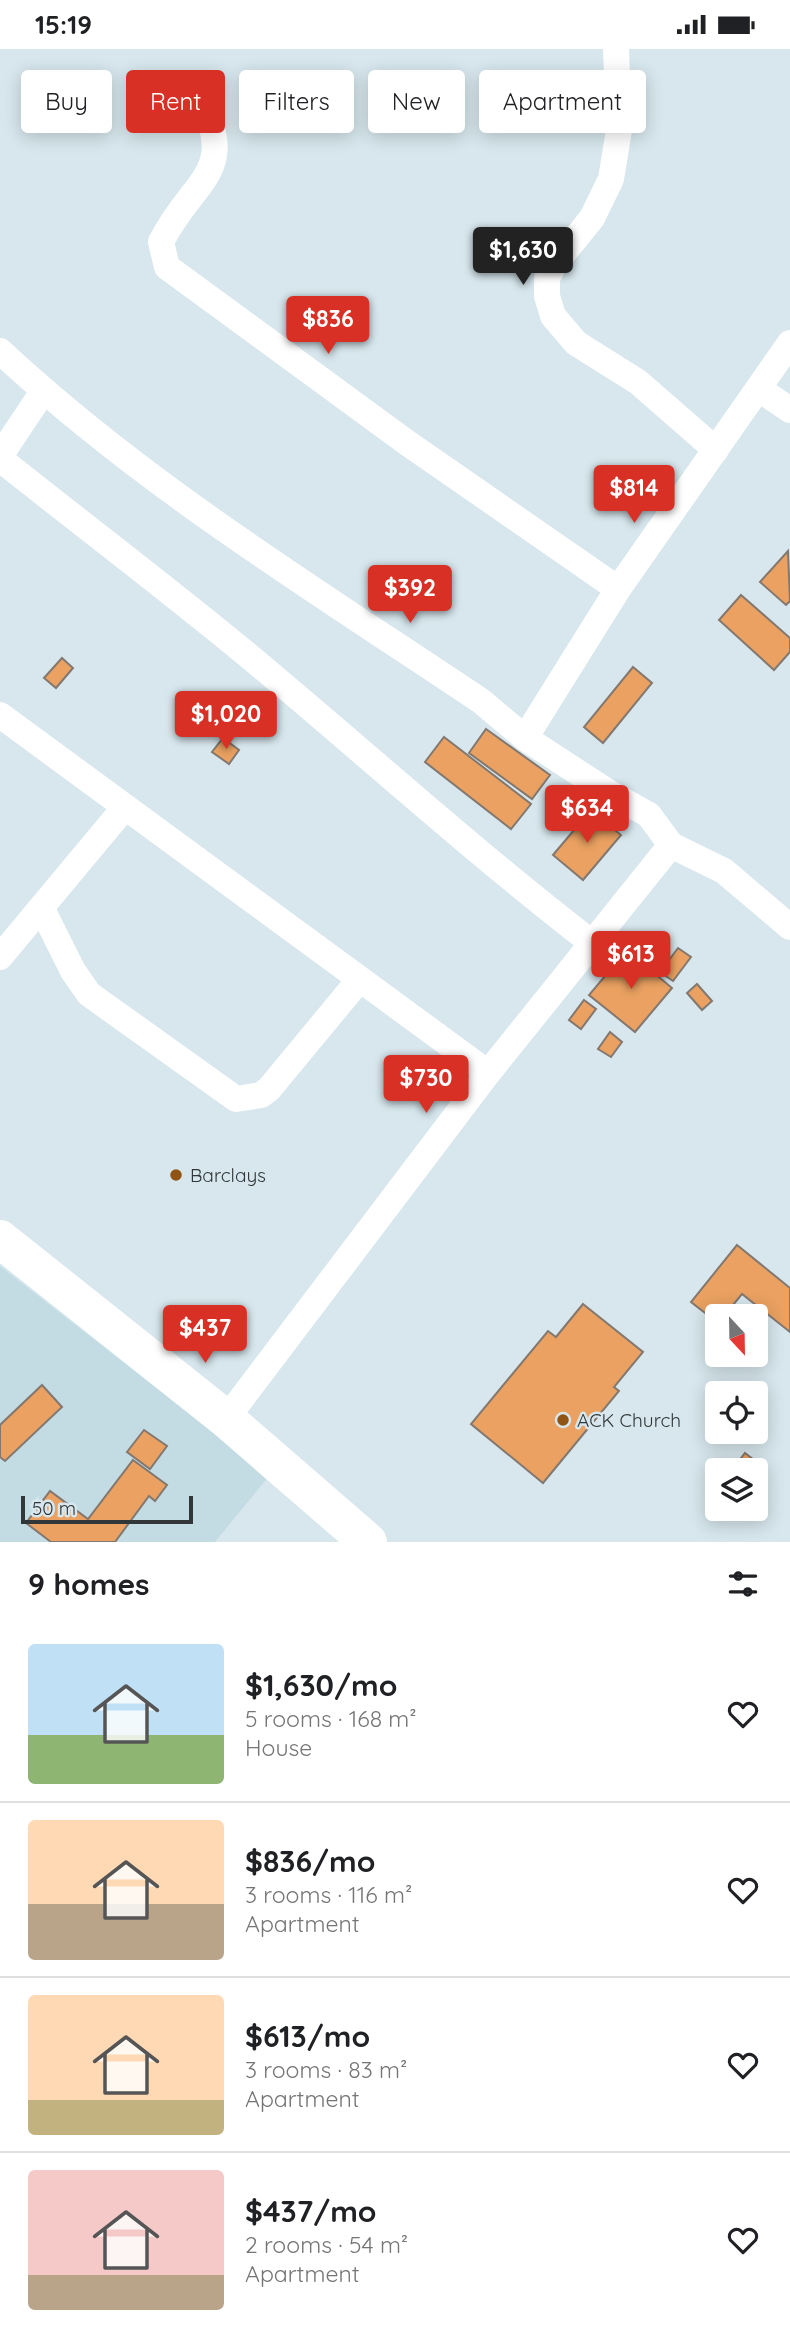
<!DOCTYPE html>
<html lang="en">
<head>
<meta charset="utf-8">
<style>
  body { margin:0; font-family:Quicksand,sans-serif; background:#f6f6f6; color:#202124; height:100vh; display:flex; flex-direction:column; font-size:26px; white-space:nowrap }
  * { box-sizing:border-box; margin:0 }
  p { font-size:23px; color:#757577 }
  .icon { flex:none; width:38px; height:38px; fill:none; stroke:currentColor; stroke-width:2; stroke-linecap:round; stroke-linejoin:round }
  .map { position:relative; height:1493px; overflow:hidden }
  .details { display:flex; flex-direction:column; background:#fff; flex:1 }
  .details>* { flex:none }
  .hud { position:absolute; left:21px; top:21px; width:749px; height:63px; display:flex; gap:14px }
  .needle { width:46px; rotate:158deg }
  .controls { position:absolute; left:705px; top:1255px; display:grid; gap:14px }
  .controls a { display:grid; place-items:center; width:63px; height:63px; border-radius:7px; background:#fff; box-shadow:0 4px 18px #0003; font-size:35px }
  .scale { position:absolute; left:21px; bottom:18px; width:172px; box-sizing:border-box; padding-left:7px; border:4px solid #313739; border-top:0; font-size:19px; line-height:24px; white-space:nowrap; color:#313739; -webkit-text-stroke:5px #d7e7ed; paint-order:stroke }
  .price { position:absolute; translate:-50% -60px; padding:0 16px; border-radius:7px; background:#d93025; color:#fff; font-size:23px; line-height:46px; filter:drop-shadow(0 2px 4px #0008) }
  .price::after { content:''; position:absolute; left:50%; top:42px; width:21px; height:16px; margin-left:-10px; background:inherit; clip-path:polygon(0 0,100% 0,50% 100%) }
  .price.active { background:#222; color:#fff }
  ul { padding:0; list-style:none }
  li { display:flex; align-items:center; gap:21px; height:175px; padding:0 28px }
  li+li { border-top:2px solid #e0e0e0 }
  li span { display:grid; place-items:center; flex:none; width:196px; height:140px; border-radius:7px; color:#555 }
  li>.icon { margin-inline-start:auto }
  span .icon { width:84px; height:84px; fill:#fffc; stroke-width:1 }
  li b { font-size:30px }
  h2 { display:flex; justify-content:space-between; align-items:center; height:84px; padding:0 28px; font-size:30px }
  .pill { padding:0 24px; border-radius:7px; background:#fff; box-shadow:0 4px 18px #0003; font-size:24px; line-height:63px }
  .pill.active { background:#d93025; color:#fff }
  .status { display:flex; justify-content:space-between; align-items:center; height:49px; padding:0 35px; background:#fff; direction:ltr }
  .status svg { height:19px; fill:currentColor }
  .map>svg:first-child { display:block }
</style>
</head>
<body>
<div class="status"><b>15:19</b><svg viewBox="0 0 49 12"><path d="M0 12V9h3v3zM5 12V6h3v6zM10 12V3h3v9zM15 12V0h3v12zM26 1h20v11H26zM47 4h2v5h-2z"/></svg></div>
<div class="map">
<svg width="790" height="1493" viewBox="0 0 790 1493">
  <rect width="100%" height="100%" fill="#d7e7ed"/>
  <path fill="#c3dce4" d="M0,1217L269,1427L215,1493H0Z"/>
  <path fill="#eaa161" stroke="#837870" stroke-width="2" d="M788,502L790,552L786,556L760,533Z
    M741,546L790,589V603L774,621L719,571Z
    M62,609L73,619L56,639L44,629Z
    M633,618L652,634L603,694L584,678Z
    M486,680L550,726L532,750L469,704Z
    M444,688L531,755L511,780L425,713Z
    M223,689L239,701L229,715L212,703Z
    M591,761L621,786L583,831L553,806Z
    M678,899L691,908L673,932L660,923Z
    M627,901L672,939L635,983L589,946Z
    M697,935L712,952L702,961L687,944Z
    M584,951L596,960L581,980L569,971Z
    M610,983L622,993L611,1008L598,1000Z
    M737,1196L790,1239V1283L742,1245L724,1267H718V1274L691,1253Z
    M583,1255L643,1303L614,1338L619,1342L543,1434L471,1375L548,1282L556,1288Z
    M42,1336L62,1358L5,1412L0,1408V1376Z
    M144,1381L167,1397L150,1420L127,1403Z
    M745,1404L766,1420L756,1433V1421H732Z
    M133,1411L167,1436L155,1452L149,1447L115,1493H51L26,1474L50,1442L88,1470Z"/>
  <g fill="none" stroke-linecap="round" stroke-linejoin="round">
    <path stroke="#fff" stroke-width="26" d="M616,0L619,81L611,130L592,169L554,216L547,229V247L553,267L576,294L638,333L716,401
      M196,40C241,125 195,126 161,193L167,218L406,393L618,540
      M0,302C145,437 317,542 481,652L525,689L608,743L649,766L671,796L724,822L790,878
      M759,340L790,361
      M0,407L44,341
      M0,410C83,476 168,540 250,608C364,703 474,803 592,894
      M0,666L488,1024
      M525,689L618,540L790,294
      M42,860L73,922L89,945L236,1050L261,1046L269,1040L360,930
      M0,908L125,758
      M226,1370L488,1024L671,796"/>
    <path stroke="#fff" stroke-width="38" d="M0,1190L226,1370L368,1493"/>
  </g>
  <g fill="#905414" stroke="#d7e7ed" stroke-width="2.5">
    <circle cx="176" cy="1126" r="7"/>
    <circle cx="563" cy="1371" r="7"/>
  </g>
  <g text-anchor="middle" dominant-baseline="central" stroke-width="5" stroke-linejoin="round" paint-order="stroke">
    <g font-size="19" fill="#313739" stroke="#d7e7ed" text-anchor="start">
      <text x="190" y="1126">Barclays</text>
      <text x="577" y="1371">ACK Church</text>
    </g>
  </g>
</svg>
<div class="controls">
<a><svg class="needle" viewBox="-14 -14 28 28"><path d="M0-13l5 13h-10z" fill="#e53935"/><path d="M0 13l5-13h-10z" fill="#757577"/></svg></a>
<a><svg class="icon" aria-label="locate" viewBox="0 0 24 24"><circle cx="12" cy="12" r="6"/><path d="M12 2v4M12 18v4M2 12h4M18 12h4"/></svg></a>
<a><svg class="icon" aria-label="layers" viewBox="0 0 24 24"><path d="M12 4l9 5-9 5-9-5zM3 14l9 5 9-5"/></svg></a>
</div>
<div class="scale">50 m</div>
<b class="price active" style="left:523px;top:238px">$1,630</b>
<b class="price" style="left:328px;top:307px">$836</b>
<b class="price" style="left:634px;top:476px">$814</b>
<b class="price" style="left:410px;top:576px">$392</b>
<b class="price" style="left:226px;top:702px">$1,020</b>
<b class="price" style="left:587px;top:796px">$634</b>
<b class="price" style="left:631px;top:942px">$613</b>
<b class="price" style="left:426px;top:1066px">$730</b>
<b class="price" style="left:205px;top:1316px">$437</b>
<div class="hud">
<a class="pill">Buy</a>
<a class="pill active">Rent</a>
<a class="pill">Filters</a>
<a class="pill">New</a>
<a class="pill">Apartment</a>
</div>
</div>
<section class="details">
<h2>9 homes<svg class="icon" aria-label="filters" viewBox="0 0 24 24"><path d="M4 7h16M4 17h16"/><circle cx="9" cy="7" r="2"/><circle cx="15" cy="17" r="2"/></svg></h2>
<ul>
<li><span style="background:linear-gradient(#bfe0f5 65%,#8fb573 0)"><svg class="icon" aria-label="home" viewBox="0 0 24 24"><path d="M3 11l9-7 9 7M6 9v11h12V9"/></svg></span><div><b>$1,630/mo</b><p>5 rooms · 168 m²</p><p>House</p></div><svg class="icon" aria-label="heart" viewBox="0 0 24 24"><path d="M12 20l-8-8c-3-5 5-10 8-4 3-6 11-1 8 4z"/></svg></li>
<li><span style="background:linear-gradient(#ffd9b3 60%,#b9a48a 0)"><svg class="icon" aria-label="home" viewBox="0 0 24 24"><path d="M3 11l9-7 9 7M6 9v11h12V9"/></svg></span><div><b>$836/mo</b><p>3 rooms · 116 m²</p><p>Apartment</p></div><svg class="icon" aria-label="heart" viewBox="0 0 24 24"><path d="M12 20l-8-8c-3-5 5-10 8-4 3-6 11-1 8 4z"/></svg></li>
<li><span style="background:linear-gradient(#ffd9b3 75%,#c2b280 0)"><svg class="icon" aria-label="home" viewBox="0 0 24 24"><path d="M3 11l9-7 9 7M6 9v11h12V9"/></svg></span><div><b>$613/mo</b><p>3 rooms · 83 m²</p><p>Apartment</p></div><svg class="icon" aria-label="heart" viewBox="0 0 24 24"><path d="M12 20l-8-8c-3-5 5-10 8-4 3-6 11-1 8 4z"/></svg></li>
<li><span style="background:linear-gradient(#f6c9c9 75%,#b9a48a 0)"><svg class="icon" aria-label="home" viewBox="0 0 24 24"><path d="M3 11l9-7 9 7M6 9v11h12V9"/></svg></span><div><b>$437/mo</b><p>2 rooms · 54 m²</p><p>Apartment</p></div><svg class="icon" aria-label="heart" viewBox="0 0 24 24"><path d="M12 20l-8-8c-3-5 5-10 8-4 3-6 11-1 8 4z"/></svg></li>
</ul>
</section>
</body>
</html>
